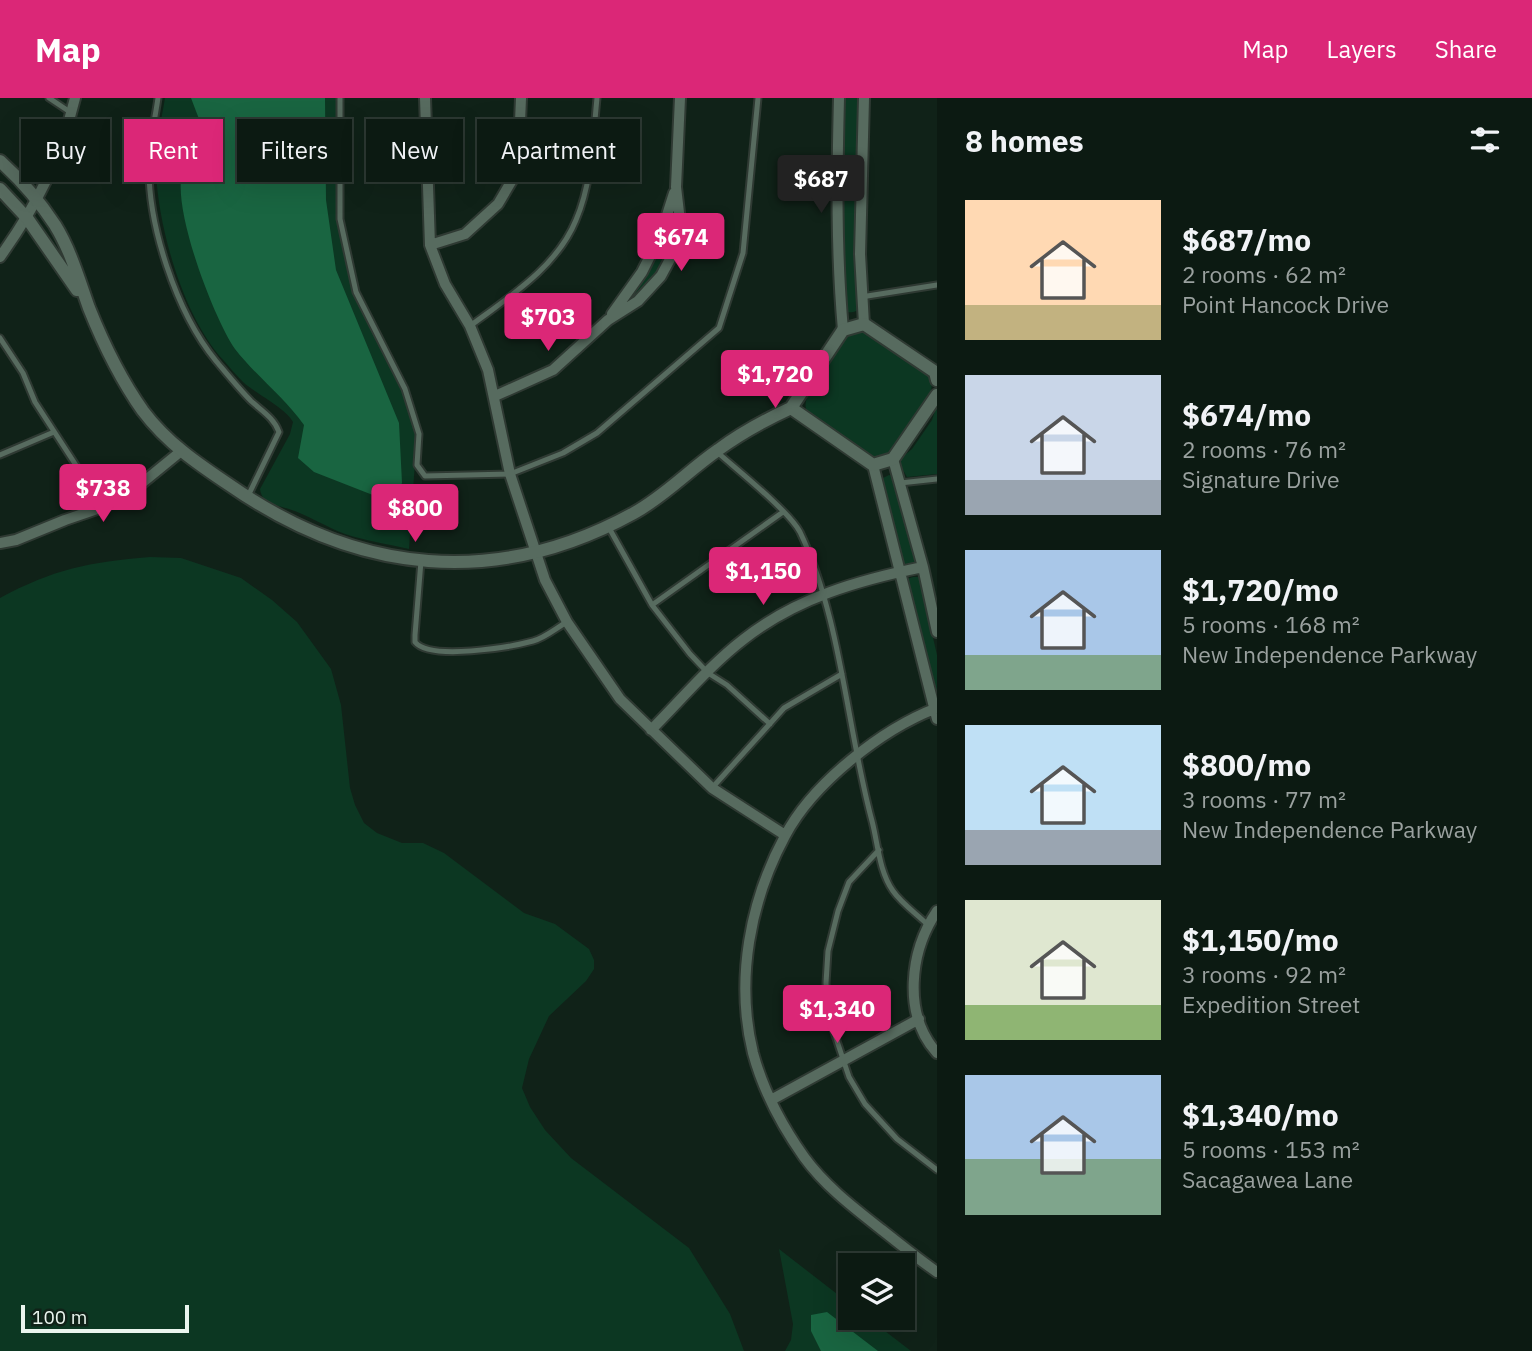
<!DOCTYPE html>
<html lang="en">
<head>
<meta charset="utf-8">
<style>
  body { margin:0; font-family:"IBM Plex Sans",sans-serif; background:#15231b; color:#f1f3f6; height:100vh; display:flex; flex-direction:column; font-size:26px; white-space:nowrap }
  * { box-sizing:border-box; margin:0 }
  p { font-size:23px; color:#9aa19f }
  .icon { flex:none; width:38px; height:38px; fill:none; stroke:currentColor; stroke-width:2; stroke-linecap:round; stroke-linejoin:round }
  .map { position:relative; flex:1; overflow:hidden }
  .sheet { display:flex; flex-direction:column; background:#0c1a12; width:595px }
  .sheet>* { flex:none }
  .guide { position:absolute; left:21px; top:21px; width:665px; height:63px; display:flex; gap:14px }
  .tools { position:absolute; left:838px; top:1155px; display:grid; gap:14px }
  .tools a { display:grid; place-items:center; width:77px; height:77px; border-radius:0px; background:#0c1a12; box-shadow:0 7px 28px #0002,0 0 0 2px #2c3832; font-size:35px }
  .scale { position:absolute; left:21px; bottom:18px; width:168px; box-sizing:border-box; padding-left:7px; border:4px solid #eaf5ee; border-top:0; font-size:19px; line-height:24px; white-space:nowrap; color:#eaf5ee; -webkit-text-stroke:5px #102218; paint-order:stroke }
  .price { position:absolute; translate:-50% -60px; padding:0 16px; border-radius:7px; background:#db2777; color:#fff; font-size:23px; line-height:46px; filter:drop-shadow(0 2px 4px #0008) }
  .price::after { content:''; position:absolute; left:50%; top:42px; width:21px; height:16px; margin-left:-10px; background:inherit; clip-path:polygon(0 0,100% 0,50% 100%) }
  .price.current { background:#222; color:#fff }
  ul { padding:0; list-style:none }
  li { display:flex; align-items:center; gap:21px; height:175px; padding:0 28px }
  li span { display:grid; place-items:center; flex:none; width:196px; height:140px; border-radius:0px; color:#555 }
  li>.icon { margin-inline-start:auto }
  span .icon { width:84px; height:84px; fill:#fffc; stroke-width:1 }
  li b { font-size:30px }
  h2 { display:flex; justify-content:space-between; align-items:center; height:84px; padding:0 28px; font-size:30px }
  .chip { padding:0 24px; border-radius:0px; background:#0c1a12; box-shadow:0 7px 28px #0002,0 0 0 2px #2c3832; font-size:24px; line-height:63px }
  .chip.current { background:#db2777; color:#fff }
  header { display:flex; align-items:center; gap:42px; box-sizing:border-box; height:98px; padding:0 35px; background:#db2777; color:#fff }
  header strong { font-size:33px }
  nav { display:flex; gap:38px; margin-inline-start:auto; font-size:24px }
  main { display:flex; flex:1; min-height:0 }
  .map>svg:first-child { display:block }
</style>
</head>
<body>
<header>
<strong>Map</strong>
<nav><a>Map</a><a>Layers</a><a>Share</a></nav>
</header>
<main>
<div class="map">
<svg width="937" height="1253" viewBox="0 0 937 1253">
  <rect width="100%" height="100%" fill="#102218"/>
  <path fill="#0c3722" d="M165,0H338V112L355,194L404,294L417,335L409,451C388,446 366,443 345,436C326,429 308,417 289,411C277,407 262,407 260,391L290,336L293,324C286,310 256,296 243,284C237,278 231,271 225,264C184,221 159,133 156,75C155,50 161,24 165,0Z
    M844,0H860L859,209C857,214 852,215 847,214L840,148Z
    M677,104C672,152 667,175 626,206L624,203Z
    M856,233L866,234L927,275L932,284L931,296L885,359H870L807,314C804,306 806,301 810,294L847,239Z
    M937,307V376L907,379L900,367V361L912,351L932,322Z
    M889,377L895,379L915,463L914,466L903,469L881,381Z
    M150,459L181,460L241,480L272,502L297,524L331,571L341,607L350,690L355,707L364,725L377,735L402,745H423L444,755L524,815L555,826L589,851L594,862V871L586,883L549,918L529,961L522,990L530,1009L545,1032L571,1060L689,1150L730,1216L744,1253H0V500C54,471 89,464 150,459Z
    M913,479H918L920,483L937,557V592L935,593L907,481Z
    M779,1151L850,1206V1220H868L911,1253H785L791,1242L793,1226Z"/>
  <path fill="#196541" d="M191,0H325L326,102L336,172L399,325L402,385L396,396L383,401L314,374L298,360L304,327C284,299 256,278 235,251C214,221 170,107 183,72C187,61 196,50 202,40L199,21Z
    M827,1214L878,1253H821L811,1233V1217Z"/>
  <g fill="none" stroke-linecap="round" stroke-linejoin="round">
    <g stroke="#2f3a33" stroke-width="9">
      <path id="service" d="M49,0L70,14
        M158,0C155,21 150,42 149,63C147,126 176,214 216,263C227,276 239,291 251,303C262,313 274,320 279,334L248,398
        M340,0V121L356,194L405,291L419,336L417,367L425,378L510,376L563,355L597,335L719,230L743,155L758,0
        M861,199L937,187
        M470,228C509,199 557,169 576,122C592,85 593,40 597,0
        M0,240L23,275L35,304L103,409
        M716,353C736,371 789,413 800,434C841,520 847,631 872,723C878,746 879,773 893,793C902,806 917,816 928,827
        M0,357L54,334
        M900,385L937,381
        M608,428L652,507L690,556L708,575L727,587L770,626
        M421,463L415,537V544C430,563 511,549 533,543C545,540 556,530 567,524
        M652,507L783,414
        M712,690L784,610L842,576
        M879,752L849,784L838,813L828,853L826,885L828,916L849,979L865,1006L897,1041L937,1072"/>
    </g>
    <g stroke="#2f3a33" stroke-width="14">
      <path id="minor" d="M425,0L430,147L445,186L470,228L488,272L510,376L545,482L567,524L620,601L712,690L785,737
        M839,0C837,78 836,154 843,232
        M864,0L860,156L864,226
        M430,147L465,136L498,106L518,72L521,0
        M0,159C37,107 60,62 75,0
        M612,216L642,174L661,136L674,95
        M495,298L553,272L608,222L638,203L661,178L676,150L680,123L676,89L680,0
        M893,361L923,469L937,534
        M873,367L937,621
        M0,445L16,442L65,422L103,409L131,394L180,354
        M937,610C882,631 813,685 785,738C750,803 735,882 753,955C763,992 782,1028 804,1059C825,1088 854,1110 882,1132C900,1146 918,1161 937,1174
        M651,632C681,602 710,567 744,541C796,500 859,482 923,469
        M937,813C910,853 902,916 937,955
        M771,1002L919,921"/>
    </g>
    <g stroke="#2f3a33" stroke-width="16">
      <path id="tertiary" d="M0,63C20,81 40,104 55,127C71,153 79,182 89,210C103,245 121,282 143,313C167,345 198,366 231,388C358,476 496,491 634,415C665,398 689,372 718,352C741,335 765,322 791,310
        M0,91L27,120L77,192
        M937,282L935,274L864,226L843,232L791,310L873,367L893,361L937,297"/>
    </g>
    <use href="#service" stroke="#576b5f" stroke-width="5"/>
    <use href="#minor" stroke="#576b5f" stroke-width="10"/>
    <use href="#tertiary" stroke="#576b5f" stroke-width="12"/>
  </g>
</svg>
<div class="tools">
<a><svg class="icon" aria-label="layers" viewBox="0 0 24 24"><path d="M12 4l9 5-9 5-9-5zM3 14l9 5 9-5"/></svg></a>
</div>
<div class="scale">100 m</div>
<b class="price current" style="left:821px;top:117px">$687</b>
<b class="price" style="left:681px;top:175px">$674</b>
<b class="price" style="left:548px;top:255px">$703</b>
<b class="price" style="left:775px;top:312px">$1,720</b>
<b class="price" style="left:103px;top:426px">$738</b>
<b class="price" style="left:415px;top:446px">$800</b>
<b class="price" style="left:763px;top:509px">$1,150</b>
<b class="price" style="left:837px;top:947px">$1,340</b>
<div class="guide">
<a class="chip">Buy</a>
<a class="chip current">Rent</a>
<a class="chip">Filters</a>
<a class="chip">New</a>
<a class="chip">Apartment</a>
</div>
</div>
<section class="sheet">
<h2>8 homes<svg class="icon" aria-label="filters" viewBox="0 0 24 24"><path d="M4 7h16M4 17h16"/><circle cx="9" cy="7" r="2"/><circle cx="15" cy="17" r="2"/></svg></h2>
<ul>
<li><span style="background:linear-gradient(#ffd9b3 75%,#c2b280 0)"><svg class="icon" aria-label="home" viewBox="0 0 24 24"><path d="M3 11l9-7 9 7M6 9v11h12V9"/></svg></span><div><b>$687/mo</b><p>2 rooms · 62 m²</p><p>Point Hancock Drive</p></div></li>
<li><span style="background:linear-gradient(#c9d6e8 75%,#9aa5b1 0)"><svg class="icon" aria-label="home" viewBox="0 0 24 24"><path d="M3 11l9-7 9 7M6 9v11h12V9"/></svg></span><div><b>$674/mo</b><p>2 rooms · 76 m²</p><p>Signature Drive</p></div></li>
<li><span style="background:linear-gradient(#a9c7e8 75%,#7fa58c 0)"><svg class="icon" aria-label="home" viewBox="0 0 24 24"><path d="M3 11l9-7 9 7M6 9v11h12V9"/></svg></span><div><b>$1,720/mo</b><p>5 rooms · 168 m²</p><p>New Independence Parkway</p></div></li>
<li><span style="background:linear-gradient(#bfe0f5 75%,#9aa5b1 0)"><svg class="icon" aria-label="home" viewBox="0 0 24 24"><path d="M3 11l9-7 9 7M6 9v11h12V9"/></svg></span><div><b>$800/mo</b><p>3 rooms · 77 m²</p><p>New Independence Parkway</p></div></li>
<li><span style="background:linear-gradient(#dfe7d0 75%,#8fb573 0)"><svg class="icon" aria-label="home" viewBox="0 0 24 24"><path d="M3 11l9-7 9 7M6 9v11h12V9"/></svg></span><div><b>$1,150/mo</b><p>3 rooms · 92 m²</p><p>Expedition Street</p></div></li>
<li><span style="background:linear-gradient(#a9c7e8 60%,#7fa58c 0)"><svg class="icon" aria-label="home" viewBox="0 0 24 24"><path d="M3 11l9-7 9 7M6 9v11h12V9"/></svg></span><div><b>$1,340/mo</b><p>5 rooms · 153 m²</p><p>Sacagawea Lane</p></div></li>
</ul>
</section>
</main>
</body>
</html>
